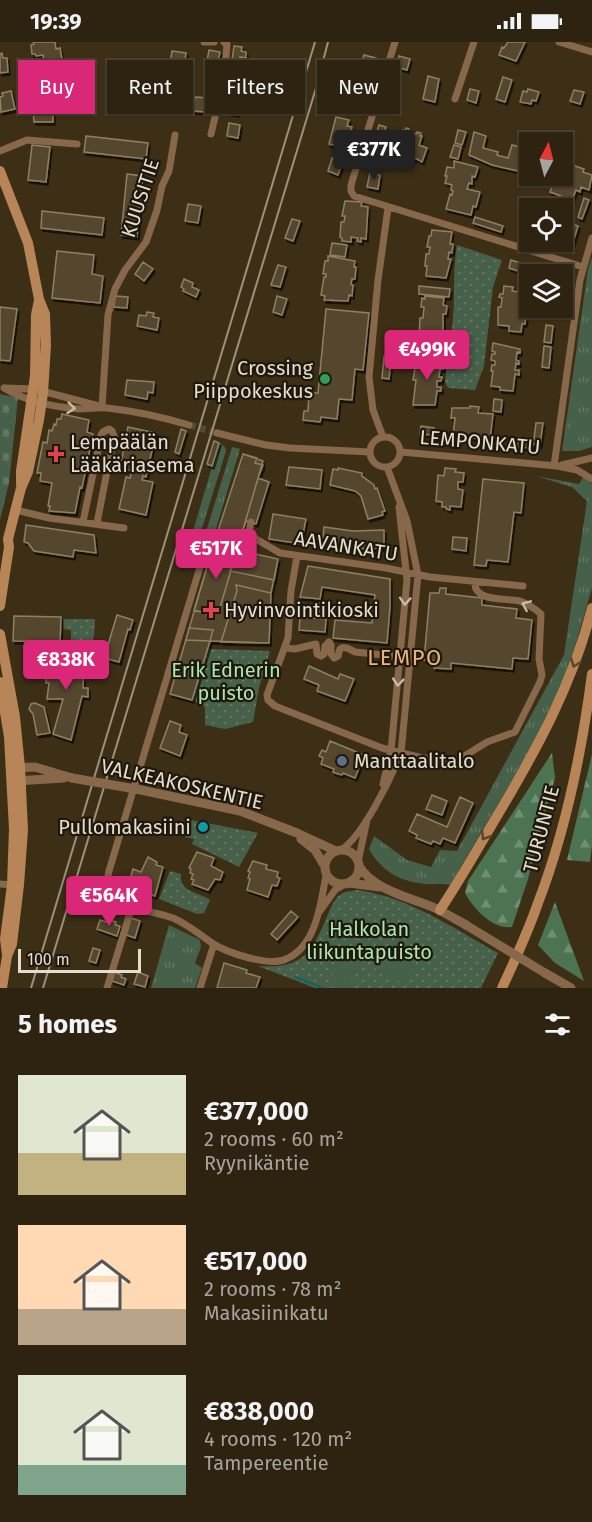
<!DOCTYPE html>
<html lang="en">
<head>
<meta charset="utf-8">
<style>
  body { margin:0; font-family:"Fira Sans",sans-serif; background:#362b19; color:#f1f3f6; height:100vh; display:flex; flex-direction:column; font-size:22px; white-space:nowrap }
  * { box-sizing:border-box; margin:0 }
  p { font-size:20px; color:#a7a49f }
  .icon { flex:none; width:33px; height:33px; fill:none; stroke:currentColor; stroke-width:2; stroke-linecap:round; stroke-linejoin:round }
  .map { position:relative; height:946px; overflow:hidden }
  .drawer { display:flex; flex-direction:column; background:#2e2310; flex:1 }
  .drawer>* { flex:none }
  .hud { position:absolute; left:18px; top:18px; width:556px; height:54px; display:flex; gap:12px }
  .needle { width:39px; rotate:7deg }
  .controls { position:absolute; left:519px; top:90px; display:grid; gap:12px }
  .controls a { display:grid; place-items:center; width:54px; height:54px; border-radius:0px; background:#2e2310; box-shadow:0 2px 4px #0004,0 0 0 2px #494030; font-size:30px }
  .scale { position:absolute; left:18px; bottom:15px; width:123px; box-sizing:border-box; padding-left:6px; border:3px solid #e5ddce; border-top:0; font-size:16px; line-height:21px; white-space:nowrap; color:#e5ddce; -webkit-text-stroke:4px #1f180d; paint-order:stroke }
  .price { position:absolute; translate:-50% -51px; padding:0 14px; border-radius:6px; background:#db2777; color:#fff; font-size:20px; line-height:39px; filter:drop-shadow(0 2px 3px #0008) }
  .price::after { content:''; position:absolute; left:50%; top:36px; width:18px; height:14px; margin-left:-9px; background:inherit; clip-path:polygon(0 0,100% 0,50% 100%) }
  .price.current { background:#222; color:#fff }
  ul { padding:0; list-style:none }
  li { display:flex; align-items:center; gap:18px; height:150px; padding:0 18px }
  li span { display:grid; place-items:center; flex:none; width:168px; height:120px; border-radius:0px; color:#555 }
  li>.icon { margin-inline-start:auto }
  span .icon { width:72px; height:72px; fill:#fffc; stroke-width:1 }
  li b { font-size:26px }
  h2 { display:flex; justify-content:space-between; align-items:center; height:72px; padding:0 18px; font-size:26px }
  .pill { padding:0 21px; border-radius:0px; background:#2e2310; box-shadow:0 2px 4px #0004,0 0 0 2px #494030; font-size:21px; line-height:54px }
  .pill.current { background:#db2777; color:#fff }
  .status { display:flex; justify-content:space-between; align-items:center; height:42px; padding:0 30px; background:#2e2310; direction:ltr }
  .status svg { height:16px; fill:currentColor }
  .map>svg:first-child { display:block }
</style>
</head>
<body>
<div class="status"><b>19:39</b><svg viewBox="0 0 49 12"><path d="M0 12V9h3v3zM5 12V6h3v6zM10 12V3h3v9zM15 12V0h3v12zM26 1h20v11H26zM47 4h2v5h-2z"/></svg></div>
<div class="map">
<svg width="592" height="946" viewBox="0 0 592 946">
  <defs>
    <pattern id="grass-tufts" width="24" height="20" patternUnits="userSpaceOnUse" patternTransform="scale(1.5)"><rect width="24" height="20" fill="#466049"/><path d="M3 7l-1-3M5 7V3M7 7l1-3M15 17l-1-3M17 17v-4M19 17l1-3" fill="none" stroke="#617662"/></pattern>
    <pattern id="forest-firs" width="22" height="20" patternUnits="userSpaceOnUse" patternTransform="scale(1.5)"><rect width="22" height="20" fill="#4d7452"/><path d="M5 1l3.5 6h-7zM16 11l3.5 6h-7z" fill="#6f8e72"/></pattern>
    <pattern id="cemetery-stones" width="16" height="16" patternUnits="userSpaceOnUse" patternTransform="scale(1.5)"><rect width="16" height="16" fill="#466049"/><path d="M2 7V4a2 2 0 0 1 4 0v3zM10 15v-3a2 2 0 0 1 4 0v3z" fill="#617662"/></pattern>
    <pattern id="park-dots" width="8" height="8" patternUnits="userSpaceOnUse" patternTransform="scale(1.5)"><rect width="8" height="8" fill="#466049"/><path d="M2 2h.1M6 6h.1" fill="none" stroke="#617662" stroke-width="1.8" stroke-linecap="round"/></pattern>
    <filter id="shadow"><feDropShadow dx="2" dy="3" stdDeviation="0" flood-color="#0009"/></filter>
  </defs>
  <rect width="100%" height="100%" fill="#3d2f15"/>
  <path fill="url(#grass-tufts)" d="M592,215V405L579,409H562L588,227Z
    M219,401L225,405L226,409L193,515L186,513Z
    M232,405L240,407L205,523L198,516Z
    M536,434L579,442L584,434L592,442V546L575,604L564,636L530,708L450,843C441,841 434,843 425,842C400,839 382,830 369,807L374,794L407,818L431,825L440,808L457,809L564,613L587,459L572,445Z
    M169,883L200,898L201,905L195,921L202,926L195,946H151Z"/>
  <path fill="url(#forest-firs)" d="M552,711L555,736L528,837L512,885C493,888 473,866 465,851L468,839Z
    M592,712V803L590,820L567,818Z
    M555,860L584,939L555,921L538,903Z"/>
  <path fill="url(#cemetery-stones)" d="M0,352L18,356L9,441L0,478Z"/>
  <path fill="url(#park-dots)" d="M457,203L502,218L493,245L484,324L475,348L448,346L445,340C448,312 454,283 454,255C454,237 454,221 457,203Z
    M63,577H95L94,594L88,610L71,602V588L63,587Z
    M187,600H193L210,607L270,609L259,646L253,680L225,687L205,683V665L192,658L170,652Z
    M191,778L258,791L239,825L192,802L194,797L185,795Z
    M170,829L181,832C179,851 198,849 210,858L204,871L197,872L159,857Z
    M357,848C409,855 453,886 498,911L481,946H315L258,924C305,927 312,910 329,870C332,863 336,854 343,851C347,849 353,849 357,848Z"/>
  <path fill="#466049" d="M346,909L363,918L348,946H335L328,942Z
    M389,912L414,924L405,942L374,926L380,913Z"/>
  <g fill="none" stroke-linecap="round" stroke-linejoin="round">
    <path stroke="#175f67" stroke-width="2" d="M295,935L323,946"/>
  </g>
  <path fill="#55472d" stroke="#908064" stroke-width="1.5" filter="url(#shadow)" d="M33,0H55L56,7L60,6L64,29H61L65,49L56,51L55,48L50,49L49,44L42,46V43L39,44L37,34L46,30L43,13L36,14L35,12H32L31,3L34,2Z
    M508,0H525L516,19L499,13L502,5L504,6Z
    M234,4L242,5L241,9L246,10V16L240,15V19L232,18Z
    M209,8L220,10L218,20L207,19Z
    M172,9L186,11L184,24L170,22Z
    M2,11L3,16H7L8,30L0,31V12Z
    M364,13L376,16L372,31L360,28Z
    M399,14L410,17L407,28L396,25Z
    M232,29L248,31L247,43L230,41Z
    M428,34L439,37L435,60L423,57Z
    M503,35L512,38L505,60L496,57Z
    M343,44L355,47L352,60L339,56Z
    M24,47L31,48L29,66L21,65Z
    M470,47L479,49L476,61L467,58Z
    M528,47L539,50L536,59L532,58L531,62L520,60L523,49L527,50Z
    M574,48L584,50L580,62L570,59Z
    M11,49L15,67L1,70L0,55L3,54L2,51Z
    M195,55L208,56L206,70L193,69Z
    M227,59L239,60L237,72L225,70Z
    M44,66H53V80H34L33,69H44Z
    M336,75L349,78L347,84L352,85L351,89L355,90L353,98L349,97L348,101L344,100L342,105L329,102Z
    M229,81L240,83L238,96L227,94Z
    M379,83L386,85L382,98L375,96Z
    M406,86L409,87V90L417,92V90L421,91L420,94H422L419,103L427,106L422,120L415,116L411,121L402,116L401,118L397,117V110H388L392,95L400,97L403,88L405,89Z
    M458,88L466,90L462,103L455,101Z
    M474,90L486,94L483,106L498,110L497,113L508,116L512,103L524,106L518,129L492,123L469,113Z
    M86,94L148,101L146,117L84,110Z
    M32,103L50,105L46,140L28,138Z
    M454,103L461,105L458,117L450,115Z
    M332,116L343,119L338,133L328,129Z
    M454,119L478,125L475,135L472,134V142L469,141L467,147L480,150L476,165L473,164L471,173L446,167L450,152L452,153L453,149L451,148L452,143L445,141L447,134H445L447,125L454,126Z
    M562,122L568,124L569,122L584,127L583,130L592,133L589,148L581,145L580,150L576,148L572,158L550,150L556,134H562Z
    M370,131L380,133L378,147L367,145Z
    M127,132L143,134L137,195L121,193Z
    M584,156L589,158L582,177L578,175Z
    M345,159L362,160L361,164L368,165L366,197L361,196V200L357,199L358,196L351,195V200L342,199V196L340,195L341,180H344L345,174H342Z
    M188,162L201,164L198,181L185,179Z
    M562,167L568,169L565,180L578,184L571,207L564,205L565,202L562,201L560,205L557,203L556,205L543,201L544,200H562Z
    M42,169L104,176L102,193L41,186Z
    M475,175L503,184L501,190L473,181Z
    M292,177L300,179L293,199L285,196Z
    M432,188L452,190L450,202H453L452,211L449,210L448,217H451L446,236L426,234L427,224H425L426,212H429L430,205H427L429,194H431Z
    M332,201L347,203L345,215L330,213Z
    M57,209L94,213L92,232L103,234L100,261L52,256Z
    M328,214L355,219L354,225H356L355,237H352L351,242L353,243L352,254L349,253L348,259L324,258L325,254L321,253L324,235H326V232H323L325,219H328Z
    M511,218L555,232H554L530,233L509,226Z
    M143,220L153,227L144,239L135,232Z
    M278,223L286,225L280,245L271,243Z
    M184,237L193,241L192,245L199,248L196,255L183,249L184,247L181,245Z
    M419,244L450,247L449,255L419,252Z
    M504,244L513,245L512,249L525,251V255H528L527,265H523L522,274H526L525,282H522L521,290L509,289V284L498,283V265H501L502,256L499,255L500,252H503Z
    M115,254L128,255L127,266L114,265Z
    M277,254L287,257L282,273L273,270Z
    M425,254L444,256L443,263L447,264L446,272H443V294H441L440,299L419,297L420,276H423L424,265H421L422,256L425,257Z
    M0,265L17,267L10,319L0,318Z
    M326,267L369,271L363,328L355,327L352,358L339,357L337,377L321,375L320,380L303,378L304,369H308L309,351H318Z
    M147,270L154,271L153,275L159,276L157,288L137,284L139,273L146,274Z
    M546,283L553,284L551,301L544,300Z
    M493,301L520,307V311L517,310L516,318L519,319V322L516,321L515,328H519V333L515,332L513,349L500,348V345L491,344L493,329H491L492,323H495V319L491,318L492,312H495V310L492,309Z
    M544,304L551,305L549,326L542,325Z
    M384,315L391,316L389,337L382,336Z
    M430,315L442,316L441,321H444L443,327H440L439,335H442L441,339H437V345H441V349H437L435,363H413L416,338H413L415,326L412,325L413,317L430,319Z
    M127,338L154,340L153,351L148,350L147,357L125,353Z
    M494,357L502,358L501,370L493,369Z
    M470,364L479,365L478,371L493,372L490,398L453,394L455,376H451L452,366H470Z
    M62,372L89,378L87,390L93,392L82,446L80,445L75,471L49,469L50,464H48L52,441L40,439L41,431H37L43,400L47,401L49,388L52,389L54,382L56,383L57,377H61Z
    M536,381H543L540,403L533,402L532,406L517,405L518,395L534,397Z
    M421,384L434,386L433,393L420,392Z
    M128,385L156,391L146,435L143,434L142,438L153,440L146,473L119,467L126,435L130,436L132,429L120,426Z
    M181,387L186,389L179,412L175,410Z
    M214,399L219,401L212,424L207,422Z
    M243,412L257,416L255,421L263,423L258,436L269,440L256,482L246,479L237,508L214,501Z
    M243,412L263,419L237,508L278,517L271,551L269,601L210,599L192,658L170,652L214,501Z
    M289,425L322,428L320,447L286,443Z
    M338,426L362,431V434L374,443L375,447L377,446L385,469L382,470L383,473L368,477L361,454L355,449L330,443L333,427L338,428Z
    M445,426L456,427L455,430L464,431L463,440H458V447L463,448L461,465L450,464V468L446,467V465H442V460L436,459L438,433L444,434Z
    M483,437L524,441L521,471L514,470L508,520L487,518L486,524L474,523Z
    M273,472L306,477L301,502L269,497Z
    M26,483L94,493L96,511L74,508L73,515L34,509L28,501L24,500Z
    M324,485L353,489L384,488V506L353,507L322,503Z
    M453,495L467,496L466,509L452,507Z
    M214,501L237,508L219,569L215,568L214,574L194,568Z
    M237,508L278,517L274,538L230,529Z
    M308,524L390,537V565L387,601L333,596L335,578L372,581L375,553L322,545L320,557L300,555Z
    M236,543L271,551L269,601L221,600L237,549Z
    M440,546H446V552L482,556V563L517,567L516,576L532,578L528,617L513,616L512,627L451,621V627L434,626L435,619L424,618L430,551H439Z
    M329,559L332,571H319V561Z
    M117,573L133,578L130,588L128,587L119,620L104,616Z
    M14,574L61,575L60,600L13,599Z
    M300,575L326,577L325,590L299,588Z
    M189,586L213,588L210,599L186,598Z
    M47,614L78,617L84,623L83,646H88V655L82,654L71,698L53,692L63,657H47L49,641H46Z
    M309,624L338,637L340,632L354,637L345,659L317,649L319,643L304,637Z
    M35,661L44,665L50,691L37,693L33,672L29,667L31,662Z
    M170,679L181,683L179,690L187,693L180,714L160,706Z
    M330,699L364,713L355,736L343,731L342,733L338,732L333,730L334,727L321,722L323,716L319,714L322,708L326,710Z
    M432,753L447,759L442,773L426,767Z
    M460,755L473,761L455,801L443,796L440,802L433,799L431,802L416,796L417,793L409,789L417,772L447,785Z
    M197,810L214,816L211,824L223,830L220,838L215,837L208,848L192,842L194,838L191,837L193,832L190,831L191,827L189,826Z
    M148,815L157,820L156,823L163,825L155,854L149,852L148,855L127,848L133,827L141,830Z
    M253,819L267,823L266,827L278,830L277,835L280,836L277,844L272,843L268,855L247,848L250,837L248,836L250,830L248,829Z
    M291,869L298,875L277,898L271,892Z
    M131,876L140,879L135,896L126,893Z
    M107,877L116,880L115,883L120,884L117,894L97,887L100,878L106,880Z
    M93,906L100,908L96,921L89,919Z
    M224,921L247,928L246,931L260,935L256,946H217Z
    M114,930L122,933L121,935L126,937L124,943L112,939Z
    M138,930L148,934L145,945L134,942Z"/>
  <g fill="none" stroke-linecap="round" stroke-linejoin="round">
    <path stroke="#564931" stroke-width="7" stroke-dasharray="7 3.5" stroke-linecap="butt" d="M189,383L217,391"/>
    <path stroke="#87684b" stroke-width="7" d="M204,0H214
      M395,0L351,143V149L354,154L583,225
      M559,0L592,10
      M455,57L474,0
      M211,92L224,37L227,2L224,0
      M0,109L27,98L77,102
      M4,346C27,360 53,365 80,367C89,367 98,365 107,366C135,369 162,375 189,383
      M5,346L34,347L99,364
      M102,365L108,273L115,247L125,228L146,200L157,168L162,144L169,129L175,93
      M217,391L266,403L290,406L370,410
      M370 410a15 15 0 1 1 30 0a15 15 0 1 1-30 0Z
      M383,395L373,368L369,335L378,238L388,166
      M401,410L557,424L577,428L592,437
      M562,423L592,416
      M554,424L580,238L592,196
      M16,468L49,476L124,486
      M83,480L101,393L103,390L109,387L112,389L114,394L97,481
      M251,480L249,489L256,497L280,511L386,526L430,535L523,544
      M297,514L291,549L288,596L267,653L268,658L275,664L382,706L422,716L458,718L487,700L515,690L540,640L542,633L539,617L541,572C534,566 528,562 520,559C506,556 473,560 475,540
      M200,525L109,829C107,838 105,848 112,855C124,866 157,870 173,876C187,882 199,892 212,901C227,911 270,925 286,917C316,905 321,861 326,833
      M285,606L295,607L316,602L317,612L321,614L324,612L325,604L329,600L331,603V612L334,616L338,614L340,607C344,603 351,608 355,610L403,615
      M383,742L391,709L407,538L399,465
      M341,808C363,794 391,736 401,711L418,533L407,479L387,425
      M358,820L367,778
      M0,842L12,843
      M320,869L335,848L343,843
      M107,946L132,864
      M200,946L214,902"/>
    <path stroke="#87684b" stroke-width="9" d="M13,726L35,725L72,736
      M15,739L64,736
      M141,748L240,769L297,791L336,809
      M301,797L315,808L324,823
      M325 825a17 17 0 1 1 34 0a17 17 0 1 1-34 0Z
      M359,824C374,849 413,856 437,867C447,872 457,878 466,883
      M349,841L380,845
      M545,931L571,946"/>
    <path stroke="#b78557" stroke-width="10" d="M0,129L28,201L39,257L45,272L46,303L43,351L39,378L28,430L21,446L8,497L9,505L0,564
      M21,442V429L35,334L36,273L39,258
      M0,592L15,675L20,725L23,788L19,843L12,902L7,914L2,946
      M0,640L9,695L14,787L12,843L5,897L7,913
      M440,868C460,838 478,806 497,774C537,707 573,641 592,566
      M502,946C515,918 528,890 538,861C566,788 582,709 592,632"/>
    <path stroke="#9c917d" stroke-width="2" d="M31,946L315,0
      M43,946L316,46L328,0"/>
    <path stroke="#87684b" stroke-width="9" d="M72,736L141,748
      M466,883L545,931"/>
  </g>
  <defs><path id="oneway-chevron" d="M-2-3.5L2.5 0L-2 3.5" fill="none" stroke-width="1.6" stroke-linecap="round" stroke-linejoin="round" transform="scale(1.5)"/></defs>
  <g stroke="#c9baa7">
    <use href="#oneway-chevron" transform="translate(71 366) rotate(6)"/>
    <use href="#oneway-chevron" transform="translate(405 559) rotate(94)"/>
    <use href="#oneway-chevron" transform="translate(526 563) rotate(-157)"/>
    <use href="#oneway-chevron" transform="translate(398 640) rotate(96)"/>
  </g>
  <g stroke="#5c442b">
    <use href="#oneway-chevron" transform="translate(575 621) rotate(110)"/>
    <use href="#oneway-chevron" transform="translate(485 794) rotate(121)"/>
  </g>
  <circle fill="#2e9e5b" stroke="#1f180d" stroke-width="2" cx="325" cy="337" r="6"/>
  <g fill="#e0444e" stroke="#1f180d" stroke-width="2">
    <path d="M53 403h6v6h6v6h-6v6h-6v-6h-6v-6h6z"/>
    <path d="M208 559h6v6h6v6h-6v6h-6v-6h-6v-6h6z"/>
  </g>
  <circle fill="#5c6f8a" stroke="#1f180d" stroke-width="2" cx="342" cy="719" r="6"/>
  <circle fill="#0f9aa8" stroke="#1f180d" stroke-width="2" cx="203" cy="785" r="6"/>
  <g text-anchor="middle" dominant-baseline="central" stroke-width="4.5" stroke-linejoin="round" paint-order="stroke">
    <g font-size="20" fill="#e5ddce" stroke="#1f180d">
      <text transform="translate(140 156) rotate(-72)">KUUSITIE</text>
      <text transform="translate(480 400) rotate(5)">LEMPONKATU</text>
      <text transform="translate(346 504) rotate(9)">AAVANKATU</text>
      <text transform="translate(182 742) rotate(13)">VALKEAKOSKENTIE</text>
      <text transform="translate(541 787) rotate(-75)">TURUNTIE</text>
    </g>
    <g font-size="20" fill="#e5ddce" stroke="#1f180d" text-anchor="start">
      <text x="313" y="326" text-anchor="end">Crossing<tspan x="313" dy="23">Piippokeskus</tspan></text>
      <text x="70" y="400">Lempäälän<tspan x="70" dy="23">Lääkäriasema</tspan></text>
      <text x="224" y="568">Hyvinvointikioski</text>
      <text x="354" y="719">Manttaalitalo</text>
      <text x="191" y="785" text-anchor="end">Pullomakasiini</text>
    </g>
    <g font-size="20" fill="#a9e7b0" stroke="#1f180d">
      <text x="226" y="628">Erik Ednerin<tspan x="226" dy="23">puisto</tspan></text>
      <text x="369" y="887">Halkolan<tspan x="369" dy="23">liikuntapuisto</tspan></text>
    </g>
    <g font-size="22" letter-spacing="1.5" fill="#ecb279" stroke="#1f180d">
      <text x="405" y="615">LEMPO</text>
    </g>
  </g>
</svg>
<div class="controls">
<a><svg class="needle" viewBox="-14 -14 28 28"><path d="M0-13l5 13h-10z" fill="#e53935"/><path d="M0 13l5-13h-10z" fill="#a7a49f"/></svg></a>
<a><svg class="icon" aria-label="locate" viewBox="0 0 24 24"><circle cx="12" cy="12" r="6"/><path d="M12 2v4M12 18v4M2 12h4M18 12h4"/></svg></a>
<a><svg class="icon" aria-label="layers" viewBox="0 0 24 24"><path d="M12 4l9 5-9 5-9-5zM3 14l9 5 9-5"/></svg></a>
</div>
<div class="scale">100 m</div>
<b class="price current" style="left:374px;top:139px">€377K</b>
<b class="price" style="left:427px;top:339px">€499K</b>
<b class="price" style="left:216px;top:538px">€517K</b>
<b class="price" style="left:66px;top:649px">€838K</b>
<b class="price" style="left:109px;top:885px">€564K</b>
<div class="hud">
<a class="pill current">Buy</a>
<a class="pill">Rent</a>
<a class="pill">Filters</a>
<a class="pill">New</a>
</div>
</div>
<section class="drawer">
<h2>5 homes<svg class="icon" aria-label="filters" viewBox="0 0 24 24"><path d="M4 7h16M4 17h16"/><circle cx="9" cy="7" r="2"/><circle cx="15" cy="17" r="2"/></svg></h2>
<ul>
<li><span style="background:linear-gradient(#dfe7d0 65%,#c2b280 0)"><svg class="icon" aria-label="home" viewBox="0 0 24 24"><path d="M3 11l9-7 9 7M6 9v11h12V9"/></svg></span><div><b>€377,000</b><p>2 rooms · 60 m²</p><p>Ryynikäntie</p></div></li>
<li><span style="background:linear-gradient(#ffd9b3 70%,#b9a48a 0)"><svg class="icon" aria-label="home" viewBox="0 0 24 24"><path d="M3 11l9-7 9 7M6 9v11h12V9"/></svg></span><div><b>€517,000</b><p>2 rooms · 78 m²</p><p>Makasiinikatu</p></div></li>
<li><span style="background:linear-gradient(#dfe7d0 75%,#7fa58c 0)"><svg class="icon" aria-label="home" viewBox="0 0 24 24"><path d="M3 11l9-7 9 7M6 9v11h12V9"/></svg></span><div><b>€838,000</b><p>4 rooms · 120 m²</p><p>Tampereentie</p></div></li>
</ul>
</section>
</body>
</html>
